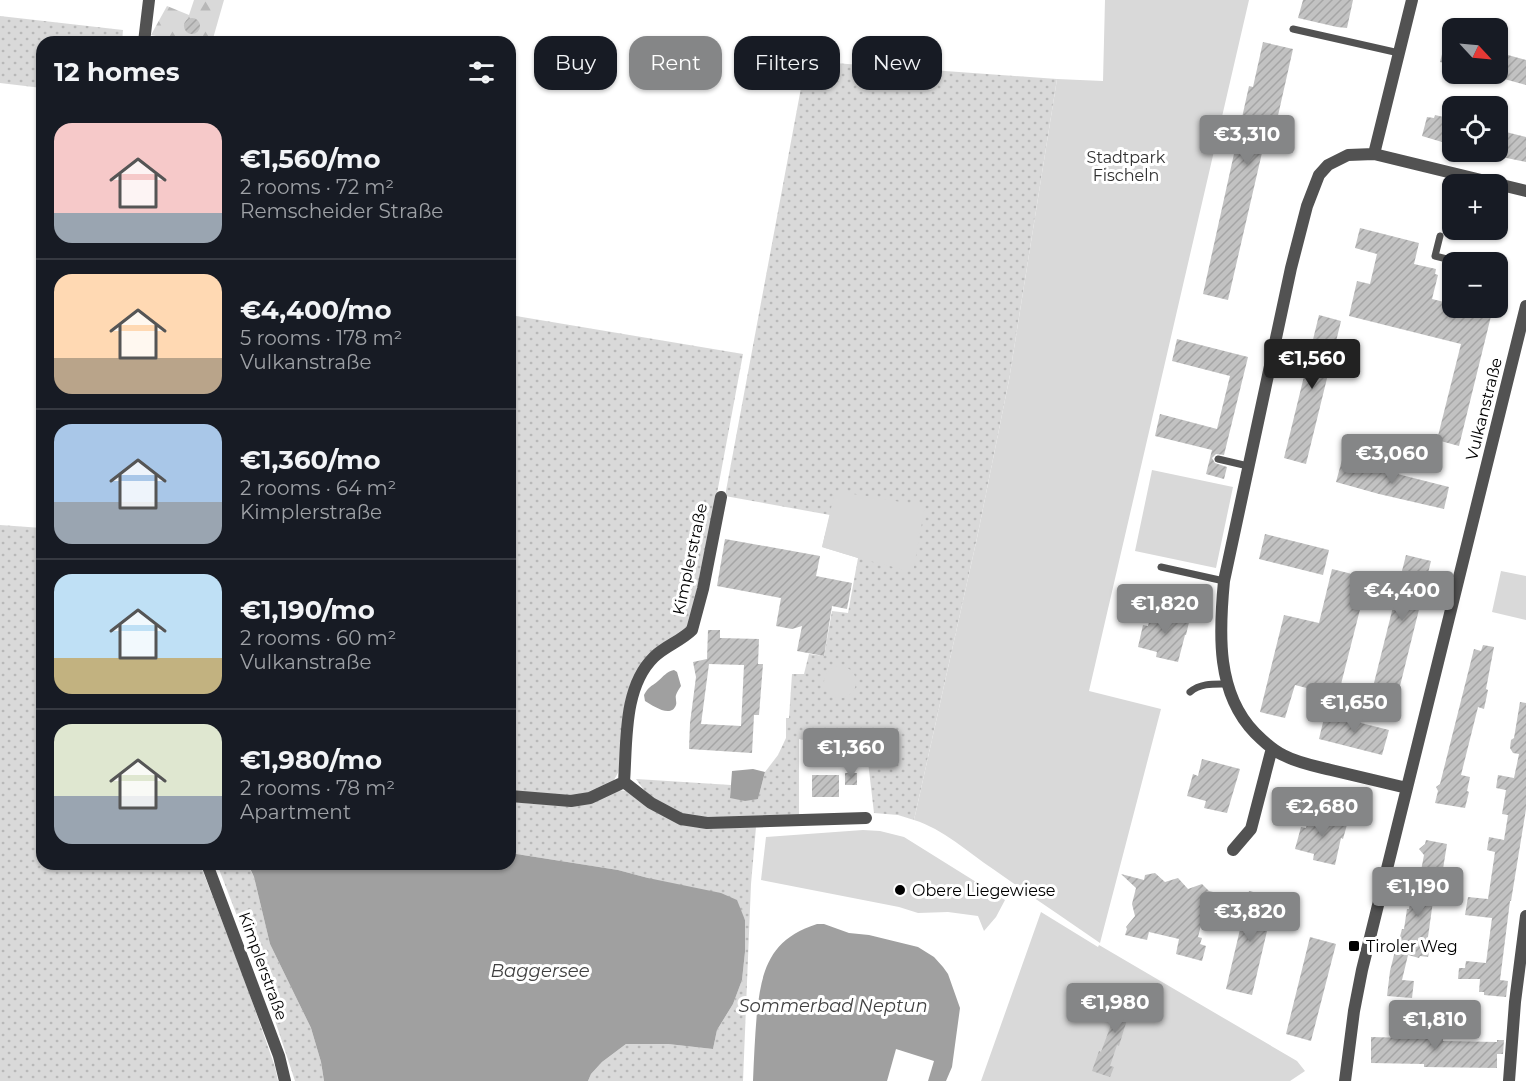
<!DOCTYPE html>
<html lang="en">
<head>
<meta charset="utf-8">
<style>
  body { margin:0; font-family:Montserrat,sans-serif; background:#242831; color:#f1f3f6; height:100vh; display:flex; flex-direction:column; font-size:22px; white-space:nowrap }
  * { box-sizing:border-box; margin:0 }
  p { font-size:20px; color:#9ea1a6 }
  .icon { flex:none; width:33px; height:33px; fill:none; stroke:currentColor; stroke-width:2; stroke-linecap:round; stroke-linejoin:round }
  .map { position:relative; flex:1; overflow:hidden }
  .panel { position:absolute; left:36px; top:36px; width:480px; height:834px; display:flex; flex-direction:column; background:#171b24; border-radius:18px; box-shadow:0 2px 4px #0004 }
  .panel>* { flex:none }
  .banner { position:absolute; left:534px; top:36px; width:570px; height:54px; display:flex; gap:12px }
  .needle { width:39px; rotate:116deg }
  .fabs { position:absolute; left:1442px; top:18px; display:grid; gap:12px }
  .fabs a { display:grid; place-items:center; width:66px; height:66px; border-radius:12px; background:#171b24; box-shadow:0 2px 4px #0004; font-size:30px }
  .price { position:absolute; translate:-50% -51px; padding:0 14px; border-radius:6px; background:#858687; color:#fff; font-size:20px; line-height:39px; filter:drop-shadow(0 2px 3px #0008) }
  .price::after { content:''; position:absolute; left:50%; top:36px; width:18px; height:14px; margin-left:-9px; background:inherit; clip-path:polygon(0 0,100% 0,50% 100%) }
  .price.current { background:#222; color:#fff }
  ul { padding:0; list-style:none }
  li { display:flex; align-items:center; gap:18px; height:150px; padding:0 18px }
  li+li { border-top:2px solid #363941 }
  li span { display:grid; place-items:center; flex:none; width:168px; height:120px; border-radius:18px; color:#555 }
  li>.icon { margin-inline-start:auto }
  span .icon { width:72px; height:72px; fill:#fffc; stroke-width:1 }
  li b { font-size:26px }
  h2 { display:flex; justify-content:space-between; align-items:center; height:72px; padding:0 18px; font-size:26px }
  .tag { padding:0 21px; border-radius:18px; background:#171b24; box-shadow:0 2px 4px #0004; font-size:21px; line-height:54px }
  .tag.current { background:#858687; color:#fff }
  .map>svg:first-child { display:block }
</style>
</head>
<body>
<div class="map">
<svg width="1526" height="1081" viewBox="0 0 1526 1081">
  <defs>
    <pattern id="grass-dots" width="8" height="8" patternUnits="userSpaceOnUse" patternTransform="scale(1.5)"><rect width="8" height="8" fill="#d9d9d9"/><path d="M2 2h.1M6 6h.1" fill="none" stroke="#b8b8b8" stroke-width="1.8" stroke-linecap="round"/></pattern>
    <pattern id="forest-firs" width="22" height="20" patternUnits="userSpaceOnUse" patternTransform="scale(1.5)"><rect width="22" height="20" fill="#d9d9d9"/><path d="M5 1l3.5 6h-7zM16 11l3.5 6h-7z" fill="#b8b8b8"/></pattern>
    <pattern id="building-hatch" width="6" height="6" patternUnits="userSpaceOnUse" patternTransform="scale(1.5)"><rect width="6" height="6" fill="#c2c2c2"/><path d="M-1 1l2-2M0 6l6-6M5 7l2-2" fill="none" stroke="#a5a5a5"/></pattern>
  </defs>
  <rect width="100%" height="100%" fill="#fff"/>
  <path fill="url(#grass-dots)" d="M0,16L123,30L122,42H42V88L0,83Z
    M806,61L1057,79L1009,380L977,538L914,820L898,815L874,813L867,753L799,739V816C761,817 694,826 662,805C651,799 643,789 636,779L731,785L730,798L758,799L765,772L778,755L786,738V718H789L792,674H804L809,654L824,656L832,611L848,613L858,558L822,547L830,515L725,496Z
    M510,315L743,354L702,574L688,628L641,666L620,769L613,782L588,794L566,797L510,793Z
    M0,525L42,528V864H200L244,978L275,1067L278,1081H0Z
    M618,790L627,791L658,812L756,827L751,884L743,1081H588L591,1074L602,1062L626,1044H668L713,1049L717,1030L733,1004L742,980L745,952V919L648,878L618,870L510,853V802L566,806Z
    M217,864H250L249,867L254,877L270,944L311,1028L321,1062L324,1081H295L261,978Z"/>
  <path fill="url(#forest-firs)" d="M194,0H224L212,42H185L151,35L167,6L189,15Z"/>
  <path fill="#d9d9d9" d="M1105,0H1249L1089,691L1161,709L1100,943C1064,918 1028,894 993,869C968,852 943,829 914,820L977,538L1009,380L1057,79L1103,81Z
    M1152,470L1233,487L1216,568L1135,551Z
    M835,491L925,506L913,572L858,558L822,547Z
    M1501,571L1526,576V620L1492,612Z
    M824 682a16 16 0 1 1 32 0a16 16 0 1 1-32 0Z
    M863,830L880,831L904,837L1005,900L996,917L984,931L978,916L948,912L918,913L899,907L761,880L766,837Z
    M1041,912L1098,947L1099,945L1297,1061L1305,1071L1290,1081H981Z"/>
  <path fill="#a0a0a0" d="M674,670L677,672L681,686C679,689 677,692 676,695C675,698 677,702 676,705C671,719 652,705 645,701L644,695C650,685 650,688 658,681C664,676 666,672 674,670Z
    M753,769L765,772L758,799L745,801L730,798L732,771Z
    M510,853L618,870L648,878L721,893L737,900L745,920V952L742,980L733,1004L717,1030L713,1049L668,1044H626L602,1062L591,1074L588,1081H324L321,1062L311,1028L270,944L254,877L249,866L250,864H510Z
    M817,924H824L849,933L869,935L918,947L934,957L943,967L948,974L960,1008L952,1067L946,1081H753C754,1058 755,1035 757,1012C762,967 771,939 817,924Z"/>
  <path fill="#fff" d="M896,1049L934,1061L928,1081H887Z"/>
  <path fill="url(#building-hatch)" fill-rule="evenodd" d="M1303,0H1353L1347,28L1337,27L1298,18Z
    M184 26a8 8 0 1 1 16 0a8 8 0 1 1-16 0Z
    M1448,31H1452V65L1440,62Z
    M1263,42L1293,49L1277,120L1270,118L1228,300L1203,294L1249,86L1253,87Z
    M1497,52L1526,60V85L1497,77Z
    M1435,115L1452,119V145L1422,136L1427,117L1434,118Z
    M1506,132L1526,137V162L1497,156V134L1505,136Z
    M1360,228L1419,243L1414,264L1436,269L1435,274L1438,275L1432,299L1452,304V308H1493L1459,446L1437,440L1461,344L1349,316L1357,281L1370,284L1377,254L1355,248Z
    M1319,315L1341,321L1306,464L1284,458Z
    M1177,339L1248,357L1224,455L1216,454L1212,458L1215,463L1227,467L1224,479L1206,474L1212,450L1155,436L1160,414L1217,429L1230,376L1172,361Z
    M1342,460L1449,487L1444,509L1379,494L1336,482Z
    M1265,534L1329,550L1323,575L1259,559Z
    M725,539L820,556L816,576L852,583L847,609L832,606L824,656L797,651L802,626L792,629L776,626L781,598L717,586Z
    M1406,555L1431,561L1399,690L1374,683Z
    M1332,569L1368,578L1338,696L1295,685L1285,718L1260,712L1284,615L1319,623Z
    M1152,609L1190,618L1186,635H1185L1178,662L1156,657L1157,652L1138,647L1143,625L1148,626Z
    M708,630H720V638L759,639L758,664H763L759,715H754L752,753L689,749L690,723L696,677L693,662L707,659ZM709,664L744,665L741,726L701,724Z
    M1483,645L1494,647L1486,689L1488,690L1484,709L1478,707L1461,775L1470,777L1467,791L1469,792L1465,808L1435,803L1438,791L1436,787L1440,784L1474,649L1481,651Z
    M1520,702L1526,703V809L1511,901H1510L1500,980L1508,981L1506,997L1484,995V992H1479L1480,979H1458L1459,968H1465L1466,961L1486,963L1492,918L1465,915L1468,897L1488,899L1495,852L1487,850L1489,837L1504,840L1508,815L1502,814L1506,790L1496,788L1498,775L1514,778L1519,754L1513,753L1510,748L1511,740L1514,738Z
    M1325,714L1389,730L1382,755L1319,739Z
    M1202,759L1240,769L1227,813L1204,808L1206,801L1187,796L1193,774L1198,776Z
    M845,773H857V785H845Z
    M812,775H839V797H812Z
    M1310,812L1348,821L1343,839L1341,838L1335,865L1313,860L1314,854L1295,849L1301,827L1306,828Z
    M1426,840L1447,844L1443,869L1442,868L1438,894H1434L1427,944L1431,945L1428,957L1420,956L1419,958L1408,955L1402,980L1414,981L1412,998L1387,996L1390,971L1396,947L1397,948L1402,929H1404L1407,909H1409L1410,902L1412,903L1416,870L1421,871L1424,855L1419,849L1425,844Z
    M1155,873L1165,882L1178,878L1188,889L1202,884L1209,891L1217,893L1213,911L1205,909L1198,937L1202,938L1200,944L1206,946L1202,961L1176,954L1179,939L1149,932L1147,940L1125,935L1127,929L1126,927L1135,916L1132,904L1136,888L1121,874L1144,880L1145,875Z
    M1249,891L1275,897L1252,995L1226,989Z
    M1310,937L1336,944L1311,1041L1286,1034Z
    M1122,988L1136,992L1125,1026L1119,1046L1117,1045L1110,1066L1114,1067L1110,1077L1092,1071L1099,1051L1101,1052L1116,1011Z
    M1409,1026H1431V1029L1443,1030V1041L1497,1042V1040H1504L1503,1054H1497V1068L1424,1067V1064L1371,1063V1037L1409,1038Z"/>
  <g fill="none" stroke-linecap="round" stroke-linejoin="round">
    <path stroke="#525252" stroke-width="7" d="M1293,29L1399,53
      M1453,184L1456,175
      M1451,193L1452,190
      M1440,236L1435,256L1459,262
      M1218,459L1248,466
      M1161,567L1224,581
      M1190,692C1201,683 1213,684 1228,684"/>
    <path stroke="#525252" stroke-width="12" d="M144,42L149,0
      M1374,154L1412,0
      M624,782L651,803L681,819L707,823L866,818
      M1407,788C1381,782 1356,776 1331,770C1315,766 1298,763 1283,755C1272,750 1263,741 1255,733C1216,693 1219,633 1224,581L1291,268L1307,206L1319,175L1328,165L1348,155L1374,154L1526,191
      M510,796L571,801L590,798L624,782C627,742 623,687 654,657C665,646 681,641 692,630L703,589L721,497
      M1233,850L1251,829L1272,748
      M207,864L279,1056L285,1081
      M1345,1081L1354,1011L1362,970L1526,306
      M1509,1081L1515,1002L1526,916"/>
  </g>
  <g fill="#000" stroke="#fff" stroke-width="2">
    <circle cx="900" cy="890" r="6"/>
    <rect x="1348" y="940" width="12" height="12" rx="3"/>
  </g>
  <g text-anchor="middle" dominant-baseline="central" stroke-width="6" stroke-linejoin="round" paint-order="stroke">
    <g font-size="16" fill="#303030" stroke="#fff">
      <text x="1126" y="157">Stadtpark<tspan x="1126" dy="18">Fischeln</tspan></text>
    </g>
    <g font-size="16" fill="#000" stroke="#fff">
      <text transform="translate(1484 409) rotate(-76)">Vulkanstraße</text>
      <text transform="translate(690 559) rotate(-78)">Kimplerstraße</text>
      <text transform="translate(263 966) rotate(70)">Kimplerstraße</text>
    </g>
    <g font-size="16" fill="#000" stroke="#fff" text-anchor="start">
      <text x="912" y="890">Obere Liegewiese</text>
      <text x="1366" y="946">Tiroler Weg</text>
    </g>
    <g font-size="18" font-style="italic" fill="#414141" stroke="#fff">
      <text x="540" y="971">Baggersee</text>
      <text x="833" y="1006">Sommerbad Neptun</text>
    </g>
  </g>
</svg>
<div class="fabs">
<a><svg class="needle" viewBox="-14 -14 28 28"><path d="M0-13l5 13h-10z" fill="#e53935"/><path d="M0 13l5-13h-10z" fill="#9ea1a6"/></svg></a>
<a><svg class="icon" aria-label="locate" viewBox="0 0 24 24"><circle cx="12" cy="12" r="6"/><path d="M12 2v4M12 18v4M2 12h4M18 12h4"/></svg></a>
<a>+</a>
<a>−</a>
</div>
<b class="price" style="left:1247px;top:166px">€3,310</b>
<b class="price current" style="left:1312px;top:390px">€1,560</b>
<b class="price" style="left:1392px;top:485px">€3,060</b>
<b class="price" style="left:1402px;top:622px">€4,400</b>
<b class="price" style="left:1165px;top:635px">€1,820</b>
<b class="price" style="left:1354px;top:734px">€1,650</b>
<b class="price" style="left:851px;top:779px">€1,360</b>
<b class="price" style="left:1322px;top:838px">€2,680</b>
<b class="price" style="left:1418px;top:918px">€1,190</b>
<b class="price" style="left:1250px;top:943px">€3,820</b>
<b class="price" style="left:1115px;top:1034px">€1,980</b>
<b class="price" style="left:1435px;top:1051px">€1,810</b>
<div class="banner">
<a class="tag">Buy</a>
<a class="tag current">Rent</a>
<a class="tag">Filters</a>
<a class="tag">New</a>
</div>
<section class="panel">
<h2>12 homes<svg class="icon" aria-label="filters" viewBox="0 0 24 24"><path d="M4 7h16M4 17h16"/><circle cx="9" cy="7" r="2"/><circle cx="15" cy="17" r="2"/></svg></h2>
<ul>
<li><span style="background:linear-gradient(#f6c9c9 75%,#9aa5b1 0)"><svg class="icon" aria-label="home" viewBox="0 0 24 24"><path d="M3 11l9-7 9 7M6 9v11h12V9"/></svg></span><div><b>€1,560/mo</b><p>2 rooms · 72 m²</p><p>Remscheider Straße</p></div></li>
<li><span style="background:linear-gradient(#ffd9b3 70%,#b9a48a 0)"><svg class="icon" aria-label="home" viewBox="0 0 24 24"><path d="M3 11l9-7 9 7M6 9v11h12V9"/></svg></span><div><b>€4,400/mo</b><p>5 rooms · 178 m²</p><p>Vulkanstraße</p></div></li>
<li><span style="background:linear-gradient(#a9c7e8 65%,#9aa5b1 0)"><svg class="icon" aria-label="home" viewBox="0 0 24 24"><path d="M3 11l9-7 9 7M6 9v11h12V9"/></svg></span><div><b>€1,360/mo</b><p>2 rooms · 64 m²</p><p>Kimplerstraße</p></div></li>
<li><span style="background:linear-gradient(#bfe0f5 70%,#c2b280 0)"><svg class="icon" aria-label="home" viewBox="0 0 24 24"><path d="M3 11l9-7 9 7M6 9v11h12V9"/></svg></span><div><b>€1,190/mo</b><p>2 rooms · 60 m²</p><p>Vulkanstraße</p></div></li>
<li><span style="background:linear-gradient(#dfe7d0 60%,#9aa5b1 0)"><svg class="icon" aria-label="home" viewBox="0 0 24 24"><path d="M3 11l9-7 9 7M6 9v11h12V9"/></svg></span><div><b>€1,980/mo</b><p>2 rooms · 78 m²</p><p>Apartment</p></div></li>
</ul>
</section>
</div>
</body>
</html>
